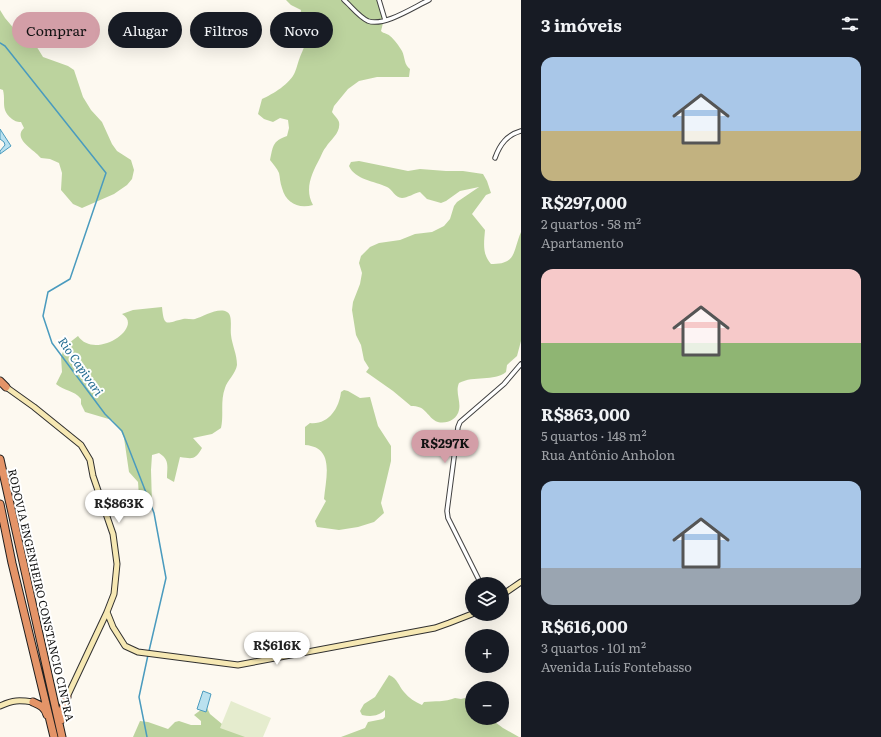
<!DOCTYPE html>
<html lang="pt">
<head>
<meta charset="utf-8">
<style>
  body { margin:0; font-family:Literata,serif; background:#20242c; color:#f1f3f6; height:100vh; display:flex; flex-direction:column; font-size:15px; white-space:nowrap }
  * { box-sizing:border-box; margin:0 }
  p { font-size:13px; color:#9ea1a6 }
  .icon { flex:none; width:22px; height:22px; fill:none; stroke:currentColor; stroke-width:2; stroke-linecap:round; stroke-linejoin:round }
  .map { position:relative; flex:1; overflow:hidden }
  .side { display:flex; flex-direction:column; background:#171b24; width:360px }
  .side>* { flex:none }
  .top-card { position:absolute; left:12px; top:12px; width:380px; height:36px; display:flex; gap:8px }
  .tools { position:absolute; left:465px; top:577px; display:grid; gap:8px }
  .tools a { display:grid; place-items:center; width:44px; height:44px; border-radius:50%; background:#171b24; box-shadow:0 4px 16px #0002; font-size:20px }
  .price { position:absolute; translate:-50% -34px; padding:0 9px; border-radius:14px; background:#fff; color:#222; font-size:13px; line-height:26px; filter:drop-shadow(0 1px 2px #0008) }
  .price::after { content:''; position:absolute; left:50%; top:24px; width:12px; height:9px; margin-left:-6px; background:inherit; clip-path:polygon(0 0,100% 0,50% 100%) }
  .price.on { background:#d39ea7; color:#111 }
  ul { padding:0; list-style:none }
  li { display:grid; align-content:center; gap:8px; height:212px; padding:0 20px }
  li span { display:grid; place-items:center; height:124px; border-radius:12px; color:#555 }
  li>.icon { margin-inline-start:auto }
  span .icon { width:72px; height:72px; fill:#fffc; stroke-width:1 }
  li b { font-size:17px }
  h2 { display:flex; justify-content:space-between; align-items:center; height:48px; padding:0 20px; font-size:17px }
  .pill { padding:0 14px; border-radius:18px; background:#171b24; box-shadow:0 4px 16px #0002; font-size:14px; line-height:36px }
  .pill.on { background:#d39ea7; color:#111 }
  main { display:flex; flex:1; min-height:0 }
  .map>svg:first-child { display:block }
</style>
</head>
<body>
<main>
<div class="map">
<svg width="521" height="737" viewBox="0 0 521 737">
  <rect width="100%" height="100%" fill="#fdf9f0"/>
  <path fill="#bcd39e" d="M286,0H377L384,19L381,31C384,34 387,33 390,36C394,39 399,46 402,51C405,57 404,65 410,69L409,77H377L359,81L348,89L334,106L332,112C334,115 338,119 339,122C341,133 331,139 326,147C323,150 322,154 320,158C312,173 304,189 313,205C298,209 286,203 282,188C280,183 280,177 279,173C277,168 273,164 270,160C273,147 272,141 287,136L289,128L288,120L280,118L273,122L264,119L258,114L262,99C273,94 290,84 295,72C297,67 298,62 300,57C306,42 311,36 300,20L301,10L291,5Z
    M0,10L5,18L16,31L24,34L35,44L43,57L68,66L74,70L83,97L91,110L102,122L112,144L117,151L131,160L134,170L132,179L127,185L114,194L82,208L73,204L61,190L62,173L59,163L50,159L41,158C35,150 12,139 24,128L21,122C16,122 15,121 12,119C0,110 6,102 3,90L0,89Z
    M359,161L408,171L420,169L446,171H463L483,174L487,181L491,193L486,195L472,214L485,230C484,243 482,254 491,264C517,265 513,250 521,232V341L517,356L507,365L506,372C494,382 474,375 459,383C455,392 461,401 459,410C457,421 442,426 434,420C425,413 425,406 411,406L393,391L366,372L369,368L364,360L361,345L356,335L352,310L353,302L360,284L362,273L359,263L361,256L370,247L379,243L400,240L415,234L432,232L444,226L450,219L454,206L457,202L479,187L460,191L446,201L441,203L427,199L420,192C415,193 407,198 402,198C395,198 392,189 387,187C375,181 355,180 349,166L351,162Z
    M162,307C164,328 166,323 183,319C187,318 191,320 195,319C203,317 218,307 227,312C233,315 230,328 231,335C232,345 237,354 237,365C236,373 227,381 225,388C220,401 224,415 221,428L212,434L193,438L202,448C195,460 193,459 180,457L174,482L167,478C167,466 170,460 159,453L152,455L151,470L152,504L150,505L143,503L139,496L138,482L129,472L124,438L121,431L112,420L85,412L81,404V399C74,390 64,391 56,384L62,372L61,357L64,349L69,343L78,336C95,361 145,327 122,314L133,310Z
    M344,390L348,391L360,398L370,397L378,426L391,446V461L381,503L384,513L374,522L358,527L339,530L317,527L315,521L326,501L324,499C326,477 335,447 305,445V427L310,423C328,425 339,409 341,392Z
    M389,675C398,679 398,685 404,692C409,698 415,702 422,705L424,702C435,701 445,702 455,698L461,699L465,698L469,703L472,702V718H486L488,722L491,719L503,728L519,737H341L365,728L368,722L383,719L385,717V710C378,716 372,717 362,715L360,711L364,704L375,697Z
    M206,706L210,714L222,724L250,737H133L140,721L148,722L168,729L175,722L179,721L191,725H201V721L194,715Z"/>
  <path fill="#e5ecce" d="M231,701L271,718L263,737H245L220,728Z"/>
  <path fill="#bae1ef" stroke="#4a9bbe" d="M0,129L11,146L0,154V151L5,145L4,142L0,139Z
    M203,691L211,694L206,712L197,709Z"/>
  <g fill="none" stroke-linecap="round" stroke-linejoin="round">
    <path stroke="#4a9bbe" stroke-width="1.5" d="M0,43L5,46L106,173L70,279L48,292L43,316L52,343L105,414L122,431L154,513L166,578L149,651
      M147,737L139,697L148,655"/>
    <g stroke="#414141" stroke-width="5.5">
      <path id="street" d="M344,0C351,6 359,17 368,21C384,27 414,7 429,0
        M379,0L385,20
        M495,158C500,144 507,135 521,131
        M481,584L448,518L447,511L458,427L460,422L504,384L521,364"/>
    </g>
    <g stroke="#303030" stroke-width="7">
      <path id="secondary" d="M6,387L34,407L81,445L90,460L93,476L113,534L117,564L114,594L107,612L67,697
        M502,595L521,582
        M107,612L113,627L125,646L138,652L238,665L435,628L449,623L472,614
        M0,706C13,700 19,700 33,702"/>
    </g>
    <g stroke="#1f1f1f" stroke-width="9">
      <path id="highway" d="M0,381L6,387
        M0,459L62,737
        M0,504L12,563L54,737
        M33,702C40,705 45,707 47,715
        M61,720V713L67,697"/>
    </g>
    <use href="#street" stroke="#fff" stroke-width="3.5"/>
    <use href="#secondary" stroke="#f6e8b3" stroke-width="5"/>
    <use href="#highway" stroke="#e49468" stroke-width="7"/>
  </g>
  <g text-anchor="middle" dominant-baseline="central" stroke-width="4" stroke-linejoin="round" paint-order="stroke">
    <g font-size="11" fill="#0e0e0e" stroke="#fff">
      <text transform="translate(42 595) rotate(77)">RODOVIA ENGENHEIRO CONSTANCIO CINTRA</text>
    </g>
    <g font-size="12" font-style="italic" fill="#256d92" stroke="#fff">
      <text transform="translate(81 366) rotate(55)">Rio Capivari</text>
    </g>
  </g>
</svg>
<div class="tools">
<a><svg class="icon" aria-label="layers" viewBox="0 0 24 24"><path d="M12 4l9 5-9 5-9-5zM3 14l9 5 9-5"/></svg></a>
<a>+</a>
<a>−</a>
</div>
<b class="price on" style="left:445px;top:464px">R$297K</b>
<b class="price" style="left:119px;top:524px">R$863K</b>
<b class="price" style="left:277px;top:666px">R$616K</b>
<div class="top-card">
<a class="pill on">Comprar</a>
<a class="pill">Alugar</a>
<a class="pill">Filtros</a>
<a class="pill">Novo</a>
</div>
</div>
<section class="side">
<h2>3 imóveis<svg class="icon" aria-label="filters" viewBox="0 0 24 24"><path d="M4 7h16M4 17h16"/><circle cx="9" cy="7" r="2"/><circle cx="15" cy="17" r="2"/></svg></h2>
<ul>
<li><span style="background:linear-gradient(#a9c7e8 60%,#c2b280 0)"><svg class="icon" aria-label="home" viewBox="0 0 24 24"><path d="M3 11l9-7 9 7M6 9v11h12V9"/></svg></span><div><b>R$297,000</b><p>2 quartos · 58 m²</p><p>Apartamento</p></div></li>
<li><span style="background:linear-gradient(#f6c9c9 60%,#8fb573 0)"><svg class="icon" aria-label="home" viewBox="0 0 24 24"><path d="M3 11l9-7 9 7M6 9v11h12V9"/></svg></span><div><b>R$863,000</b><p>5 quartos · 148 m²</p><p>Rua Antônio Anholon</p></div></li>
<li><span style="background:linear-gradient(#a9c7e8 70%,#9aa5b1 0)"><svg class="icon" aria-label="home" viewBox="0 0 24 24"><path d="M3 11l9-7 9 7M6 9v11h12V9"/></svg></span><div><b>R$616,000</b><p>3 quartos · 101 m²</p><p>Avenida Luís Fontebasso</p></div></li>
</ul>
</section>
</main>
</body>
</html>
